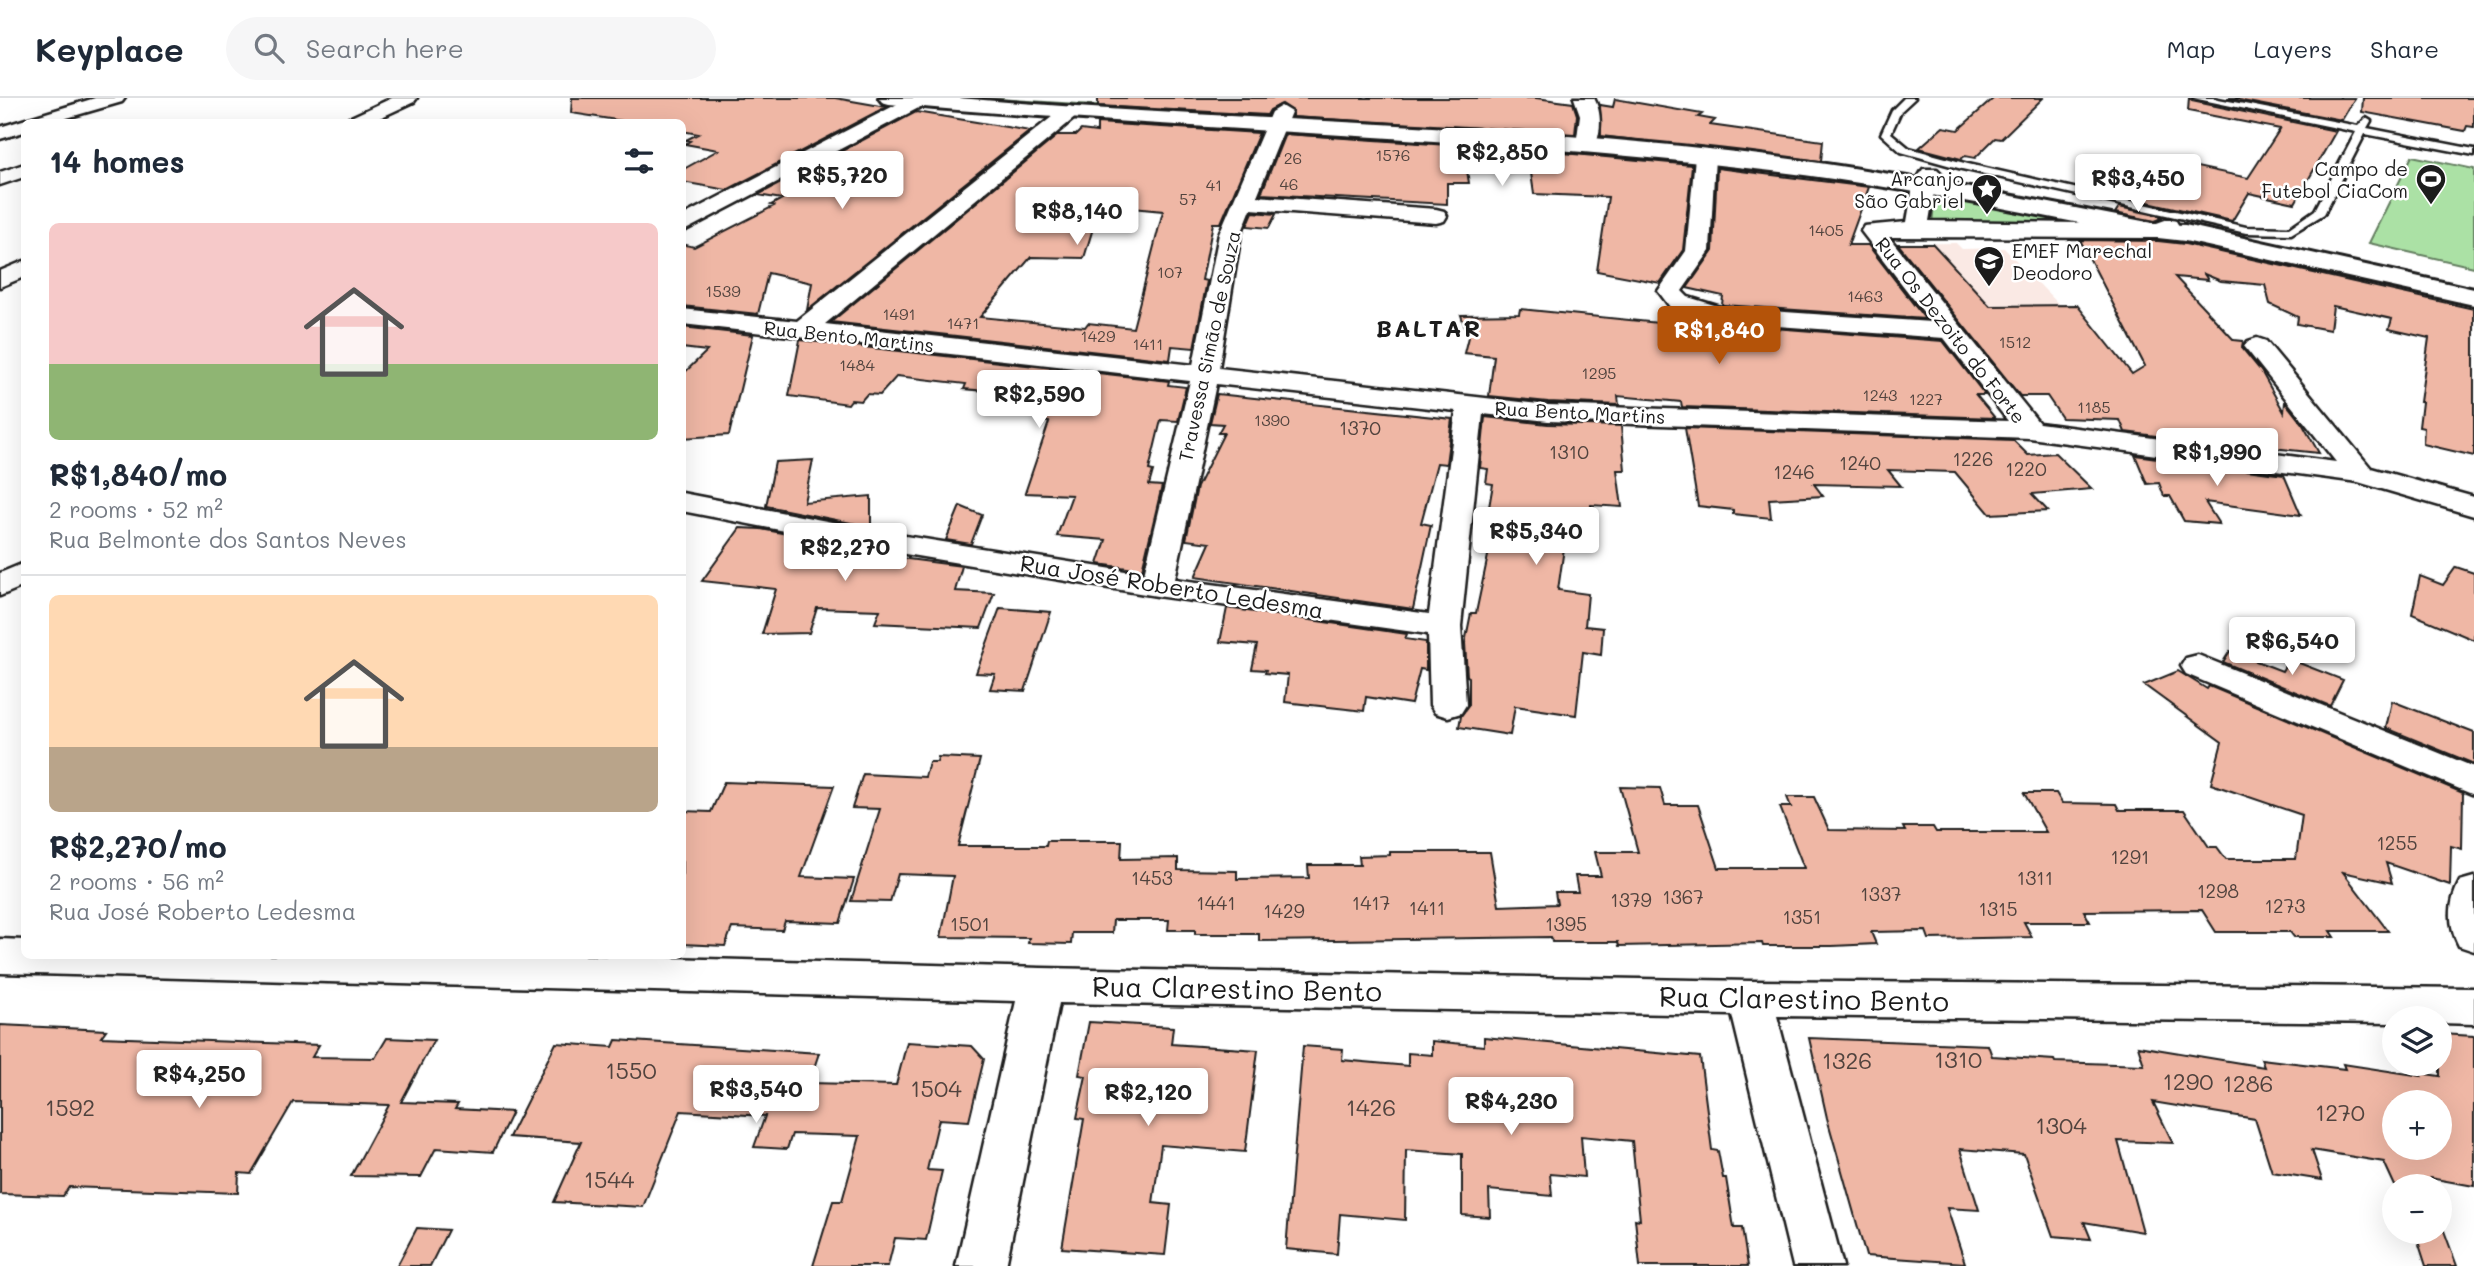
<!DOCTYPE html>
<html lang="en">
<head>
<meta charset="utf-8">
<style>
  body { margin:0; font-family:Mali,sans-serif; background:#f6f6f7; color:#1f2937; height:100vh; display:flex; flex-direction:column; font-size:26px; white-space:nowrap }
  * { box-sizing:border-box; margin:0 }
  p { font-size:23px; color:#747a83 }
  .icon { flex:none; width:38px; height:38px; fill:none; stroke:currentColor; stroke-width:2; stroke-linecap:round; stroke-linejoin:round }
  .map { position:relative; flex:1; overflow:hidden }
  .side { position:absolute; left:21px; top:21px; width:665px; height:840px; display:flex; flex-direction:column; background:#fff; border-radius:10px; box-shadow:0 7px 28px #0002 }
  .side>* { flex:none }
  .buttons { position:absolute; left:2382px; top:908px; display:grid; gap:14px }
  .buttons a { display:grid; place-items:center; width:70px; height:70px; border-radius:50%; background:#fff; box-shadow:0 7px 28px #0002; font-size:35px }
  .price { position:absolute; translate:-50% -60px; padding:0 16px; border-radius:7px; background:#fff; color:#222; font-size:23px; line-height:46px; filter:drop-shadow(0 2px 4px #0008) }
  .price::after { content:''; position:absolute; left:50%; top:42px; width:21px; height:16px; margin-left:-10px; background:inherit; clip-path:polygon(0 0,100% 0,50% 100%) }
  .price.on { background:#b45309; color:#fff }
  ul { padding:0; list-style:none }
  li { display:grid; align-content:center; gap:14px; height:371px; padding:0 28px }
  li+li { border-top:2px solid #e0e1e3 }
  li span { display:grid; place-items:center; height:217px; border-radius:10px; color:#555 }
  li>.icon { margin-inline-start:auto }
  span .icon { width:126px; height:126px; fill:#fffc; stroke-width:1 }
  li b { font-size:30px }
  h2 { display:flex; justify-content:space-between; align-items:center; height:84px; padding:0 28px; font-size:30px }
  header { display:flex; align-items:center; gap:42px; box-sizing:border-box; height:98px; padding:0 35px; background:#fff; border-bottom:2px solid #e0e1e3 }
  header strong { font-size:33px }
  nav { display:flex; gap:38px; margin-inline-start:auto; font-size:24px }
  .search { width:490px; height:63px; background:#f6f6f7; display:flex; align-items:center; gap:18px; box-sizing:border-box; padding:0 24px; border-radius:38px; color:#747a83; font-size:26px }
  .map>svg:first-child { display:block }
</style>
</head>
<body>
<header>
<strong>Keyplace</strong>
<div class="search"><svg class="icon" aria-label="search" viewBox="0 0 24 24"><circle cx="10" cy="10" r="6"/><path d="M15 15l6 6"/></svg>Search here</div>
<nav><a>Map</a><a>Layers</a><a>Share</a></nav>
</header>
<div class="map">
<svg width="2474" height="1168" viewBox="0 0 2474 1168">
  <rect width="100%" height="100%" fill="#fff"/>
  <filter id="ink" filterUnits="userSpaceOnUse"><feTurbulence type="fractalNoise" baseFrequency=".0143" numOctaves="2"/><feDisplacementMap in="SourceGraphic" scale="14" xChannelSelector="R" yChannelSelector="G"/><feConvolveMatrix kernelMatrix="1 2 1 2 8 2 1 2 1" color-interpolation-filters="sRGB"/></filter>
  <g filter="url(#ink)">
    <path fill="#fae9e4" d="M1956,145L1962,151L2004,150L2081,229L1970,231L1897,146Z"/>
    <path fill="#abe1a5" stroke="#647e60" stroke-width="2" d="M951,0H981L1259,17L1257,22L949,2Z
      M2412,58L2474,71V169L2369,145Z
      M1935,96L2113,130L1932,126Z"/>
    <path fill="#efb7a5" stroke="#1c1c1c" stroke-width="2" fill-rule="evenodd" d="M572,0H835L886,9L727,92L682,84V72L718,52L685,46L690,43L686,42L698,36L682,33V24H629L571,15Z
      M1098,0H1536L1573,5L1577,17L1575,36L1292,19L1293,13L1282,6L1270,12L1267,17L1098,8Z
      M1994,0H2043L2001,41L1995,40L1975,60L1965,58L1961,61L1919,50L1943,29L1958,32Z
      M2189,0L2192,3L2336,33L2295,105L2249,95L2232,123L2126,99L2155,60L2248,80L2280,31L2188,13Z
      M2227,0H2355L2342,22Z
      M2363,0H2474V29L2467,28L2465,33L2362,14Z
      M1615,1L1702,16L1698,19L1715,22L1710,27L1823,43L1821,63L1601,38L1600,7L1613,9Z
      M916,14L1030,33L807,212L812,185L768,175L758,216L682,208V146L694,149L774,108L771,107L782,101L758,97Z
      M1097,25L1259,35L1221,125H1213L1202,182L1207,183L1194,250L1172,248L1170,262L831,224L1058,37H1076L1081,32L1097,34ZM1100,107L1163,113L1133,230L1088,225L1085,229L980,219L1031,159L1084,160Z
      M1285,36L1552,54L1692,67L1683,152L1660,185L1597,173L1608,99L1534,96L1529,61L1478,57L1476,66H1466L1469,85H1447V106L1261,96Z
      M1717,70L1869,89L1848,147H1868L1925,221L1724,207H1722L1723,198L1687,190L1713,153Z
      M2119,109L2165,119L2155,123L2115,115Z
      M1253,114L1276,116L1269,130L1247,128Z
      M2080,142L2158,143L2185,146L2474,211V358L2423,346L2424,330L2419,329L2422,304H2420L2429,240L2389,231L2392,221L2333,208L2330,232L2297,226L2298,219L2270,206L2265,187L2221,183L2204,176L2208,182L2175,179L2234,242L2243,243L2242,250L2261,273L2284,314L2285,304L2303,327L2319,355L2272,350L2273,353L2125,334L2120,322L2062,320L2047,298H2020L1898,146H1933L1990,208L2077,207L2132,276L2145,268Z
      M1520,211L1718,231L1719,226L1943,243L1985,297H1976L1995,320L1682,309L1681,304L1618,298L1619,307L1548,304L1489,298L1494,258L1464,255L1468,239L1461,217L1519,216Z
      M682,229L753,237L729,337L682,340V277L707,253L682,250Z
      M800,242L1169,283L1168,287L1186,289L1178,323L1161,322L1149,372L1153,373L1149,387L1162,388L1142,472L1098,466L1106,442L1057,438L1072,397L1025,395L1049,324L1042,323L1053,299L964,291L966,286L897,278L880,297L867,296L861,303L851,302L848,306L789,298Z
      M1217,296L1452,321L1446,366L1437,365L1421,425L1431,427L1413,511L1195,479L1210,445L1186,442L1197,389L1224,335H1218L1223,326L1210,325Z
      M1485,319L1548,326L1621,328L1625,372H1617L1622,409L1591,407L1592,439L1566,436L1558,492L1588,496L1585,528L1603,530L1601,557L1583,554L1576,617L1515,608L1510,637L1459,629L1461,618L1469,607V579L1467,578L1465,545L1471,515H1476L1498,410L1489,409L1493,386L1486,385L1488,371L1480,370Z
      M1685,330L2013,342L2028,357L2055,355L2092,391L2032,396L2048,413L1990,416L1955,374L1888,372L1901,388L1814,386L1823,398L1769,401L1771,420L1733,416V412L1698,408Z
      M2135,357L2284,377L2301,417L2205,404L2219,426L2184,423L2170,398H2164L2159,385L2147,386Z
      M813,362L804,404L871,398V429L766,408L775,364Z
      M960,408L982,417L971,446L946,442Z
      M740,430L761,431L870,452V456L962,468L955,493L994,495L981,530L875,525L880,512L817,510L809,535L762,536L776,491L702,483Z
      M2456,469L2474,475V542L2412,516L2420,478L2443,487Z
      M1000,510L1051,514L1025,593L990,591L995,576L976,575Z
      M1227,510L1407,536L1405,541L1426,544V572L1420,571L1411,606L1366,599L1364,613L1285,604L1288,577L1265,575L1266,572L1252,571L1257,547L1220,544Z
      M2230,553L2282,573L2289,561L2343,582L2330,608L2223,564Z
      M2178,573L2207,591L2209,588L2463,695L2462,751L2451,748L2450,787L2386,765L2392,785L2343,774L2388,833H2330L2334,839H2294L2290,834H2216L2202,812L2084,813L2090,824H2024L2032,839L1929,841L1926,833L1871,834L1876,846L1832,848H1763L1762,845L1619,848L1618,844H1552L1551,839L1259,843V836H1195V832H1168L1169,822H1113L1112,835H1072L1071,846L1028,845L1029,840L941,839L953,778L898,776L890,804L851,803L880,711L852,710L863,676L925,679L929,664H937L938,659L980,661L958,748H1046L1047,743H1122L1121,761L1178,760V772L1237,773V781L1309,780L1308,767H1360L1359,758L1390,757V754H1490L1499,808L1557,806L1555,794H1578L1575,778H1601L1595,754H1638L1620,689L1660,690L1665,707H1698L1719,770H1804L1780,709H1791L1787,699H1814L1829,732L1905,733L1903,729H1933L1936,734H2046L2024,695H2056L2062,705L2116,706L2119,712H2184L2209,749H2217L2226,761H2296L2302,717L2211,686L2222,644L2144,587Z
      M2392,603L2474,635V666L2386,630Z
      M724,684L834,688L801,779L854,781L840,825L785,823L782,832L732,830L725,848L682,846V713L711,714Z
      M1089,924L1173,929L1171,946L1258,952L1245,1054L1161,1047L1153,1105L1171,1107L1165,1157L1062,1150L1084,1021L1077,1020L1086,978L1079,977Z
      M0,927L106,932L101,939L319,947L312,959L375,960L387,940L434,942L401,1004L458,1006L455,1011L512,1014L493,1054L436,1050L421,1079L351,1078L389,1007L293,1004L251,1076L239,1075L238,1095L69,1089L63,1098L0,1096Z
      M2440,936L2474,938V1088L2430,1080L2434,1088H2395L2384,1064L2312,1052L2322,1082L2272,1074L2255,1021L2153,1004L2173,1045L2118,1043L2143,1134L2084,1124L2091,1141L2053,1138L2024,1056L1960,1051L1979,1112L1947,1110L1965,1165L1866,1158L1827,1020L1809,940L1988,947L1992,958L2054,962L2055,964L2144,967L2138,948L2264,969L2261,961L2345,971L2343,966L2421,978L2419,975L2440,978ZM2394,1004H2440V1050H2394Z
      M1484,939L1700,959L1712,1052L1718,1053L1723,1080H1726L1734,1130H1742L1748,1168H1640L1635,1121L1640,1122L1632,1043L1581,1038L1584,1079L1550,1076L1552,1098L1489,1092L1490,1119L1462,1117V1056L1406,1052L1405,1122L1340,1116L1337,1156L1286,1151L1303,948L1343,951L1342,962L1408,968V955L1432,957V943L1484,948Z
      M616,942L819,955L809,985L896,987L907,944L972,948L984,961L969,1023L939,1021L927,1072L942,1073L926,1142L895,1140L888,1168H813L833,1103H842L860,1038L792,1036L787,1051L754,1049L765,1018L681,1013L643,1109L554,1104L581,1044L509,1039L556,945L613,949Z
      M2440,1122L2457,1168H2426L2415,1134H2440Z
      M417,1130L448,1132L430,1168H397Z"/>
    <g fill="none" stroke-linecap="round" stroke-linejoin="round">
      <g stroke="#1c1c1c" stroke-width="5">
        <path id="service" d="M1904,0H1915L1901,13L1891,35L1909,50L1968,66L2246,129L2289,130L2315,112L2356,34L2193,0H2213L2358,28L2366,20L2371,23L2367,30L2474,51V57L2365,36L2324,116L2291,136L2246,135L1962,71L1901,54L1881,36L1892,12Z"/>
      </g>
      <g stroke="#1c1c1c" stroke-width="5">
        <path id="minor" d="M95,0H125L122,4L53,24H24V34L0,41V29Z
          M392,0H417L414,4L371,24H346L349,20Z
          M909,0H933L930,4L682,134V118Z
          M1574,0H1594C1602,14 1602,37 1593,51H1579L1576,47L1580,17Z
          M1070,8L1080,14L1077,18L825,226L1193,267L1219,136L1271,14L1281,8L1291,14L1257,98L1436,111L1444,113L1447,118L1444,123L1436,125L1251,111L1241,136L1219,270L1548,307L2008,323L1944,240L1722,224L1670,209L1658,193L1686,153L1695,59L1698,55H1712L1715,59L1710,153L1682,193L1688,199L1724,210L1931,224L1861,133L1864,128L1907,124L1913,88L1923,71H1937L1941,75L1935,88L1929,123L2154,126L2168,121L2176,123L2179,128L2176,133L2158,140L1889,139L2039,325L2336,364L2244,248L2248,243L2257,240L2266,243L2371,370L2474,399V418L2358,384L2030,340L1548,323L1483,316L1461,528L1466,607L1461,615L1448,619L1435,615L1430,607L1428,536L1157,498L899,455L682,413V395L899,437L1144,476L1190,283L682,226V211L797,223L1063,10ZM1216,286L1456,313L1429,516L1175,481Z
          M24,66V79L0,87V74Z
          M24,163V179L0,189V173Z
          M24,465V488L0,498V475Z
          M2198,557L2474,669V697L2186,576L2181,568L2186,560Z
          M2474,779V853L2459,848C2448,827 2448,805 2460,783Z
          M0,841L24,842V858H590L1041,870L1750,883L2474,890V926L2440,925V920H2394V925L1777,918L1843,1168H1793L1732,917L1059,905L1006,1168H956L1016,903L0,875Z"/>
      </g>
      <g stroke="#1c1c1c" stroke-width="6">
        <path id="secondary" d="M879,0H959C1231,24 1505,24 1776,59C1904,76 2031,101 2158,126L2185,127L2474,191V207L2185,143L2158,140C2030,116 1902,88 1772,73C1479,38 1183,33 889,6L882,4Z"/>
      </g>
      <use href="#service" fill="#fff" fill-rule="evenodd"/>
      <use href="#minor" fill="#fff" fill-rule="evenodd"/>
      <use href="#secondary" fill="#fff" fill-rule="evenodd"/>
    </g>
  </g>
  <defs>
    <g id="stadium-pin" transform="scale(1.575)"><path d="M0 17L-7.5 6A9.5 9.5 0 1 1 7.5 6Z" fill="#1c1c1c" stroke="#fff"/><path d="M0-5a6.5 5 0 1 0 0 10a6.5 5 0 1 0 0-10ZM-3.5-1.8h7v3.6h-7Z" fill="#fff"/></g>
    <g id="sight-pin" transform="scale(1.575)"><path d="M0 17L-7.5 6A9.5 9.5 0 1 1 7.5 6Z" fill="#1c1c1c" stroke="#fff"/><path d="M0-6L1.8-2.2L6-1.7L2.9 1.2L3.7 5.4L0 3.3L-3.7 5.4L-2.9 1.2L-6-1.7L-1.8-2.2Z" fill="#fff"/></g>
    <g id="school-pin" transform="scale(1.575)"><path d="M0 17L-7.5 6A9.5 9.5 0 1 1 7.5 6Z" fill="#1c1c1c" stroke="#fff"/><path d="M0-5L7-2L0 1L-7-2ZM-4 1L0 2.5L4 1V4Q0 6-4 4Z" fill="#fff"/></g>
  </defs>
  <g fill-rule="evenodd">
    <use href="#stadium-pin" x="2431" y="81"/>
    <use href="#sight-pin" x="1987" y="91"/>
    <use href="#school-pin" x="1989" y="163"/>
  </g>
  <g text-anchor="middle" dominant-baseline="central" stroke-width="5" stroke-linejoin="round" paint-order="stroke">
    <g font-size="16" fill="#51433e">
      <text x="1393" y="56">1576</text>
      <text x="1293" y="59">26</text>
      <text x="1289" y="85">46</text>
      <text x="1214" y="86">41</text>
      <text x="1188" y="100">57</text>
      <text x="1826" y="131">1405</text>
      <text x="1170" y="173">107</text>
      <text x="723" y="192">1539</text>
      <text x="1865" y="197">1463</text>
      <text x="899" y="215">1491</text>
      <text x="963" y="224">1471</text>
      <text x="1098" y="237">1429</text>
      <text x="2015" y="243">1512</text>
      <text x="1148" y="245">1411</text>
      <text x="857" y="266">1484</text>
      <text x="1599" y="274">1295</text>
      <text x="1880" y="296">1243</text>
      <text x="1926" y="300">1227</text>
      <text x="2094" y="308">1185</text>
      <text x="1272" y="321">1390</text>
    </g>
    <g font-size="19" fill="#1c1c1c" stroke="#fff" text-anchor="end">
      <text x="2408" y="70">Campo de<tspan x="2408" dy="22">Futebol CiaCom</tspan></text>
      <text x="1964" y="80">Arcanjo<tspan x="1964" dy="22">São Gabriel</tspan></text>
      <text x="2012" y="152" text-anchor="start">EMEF Marechal<tspan x="2012" dy="22">Deodoro</tspan></text>
    </g>
    <g font-size="19" fill="#1c1c1c" stroke="#fff">
      <text transform="translate(1951 232) rotate(52)">Rua Os Dezoito do Forte</text>
      <text transform="translate(849 238) rotate(6)">Rua Bento Martins</text>
      <text transform="translate(1209 248) rotate(-78)">Travessa Simão de Souza</text>
      <text transform="translate(1580 314) rotate(3)">Rua Bento Martins</text>
    </g>
    <g font-size="19" fill="#51433e">
      <text x="1360" y="329">1370</text>
      <text x="1569" y="353">1310</text>
      <text x="1973" y="360">1226</text>
      <text x="1860" y="364">1240</text>
      <text x="2026" y="370">1220</text>
      <text x="1794" y="373">1246</text>
      <text x="2397" y="744">1255</text>
      <text x="2130" y="758">1291</text>
      <text x="1152" y="779">1453</text>
      <text x="2035" y="779">1311</text>
      <text x="2218" y="792">1298</text>
      <text x="1881" y="795">1337</text>
      <text x="1683" y="798">1367</text>
      <text x="1631" y="801">1379</text>
      <text x="1216" y="804">1441</text>
      <text x="1371" y="804">1417</text>
      <text x="2285" y="807">1273</text>
      <text x="1427" y="809">1411</text>
      <text x="1998" y="810">1315</text>
      <text x="1284" y="812">1429</text>
      <text x="1802" y="818">1351</text>
      <text x="970" y="825">1501</text>
      <text x="1566" y="825">1395</text>
    </g>
    <g font-size="23" fill="#1c1c1c" stroke="#fff">
      <text transform="translate(1172 488) rotate(9)">Rua José Roberto Ledesma</text>
    </g>
    <g font-size="23" fill="#51433e">
      <text x="1958" y="961">1310</text>
      <text x="1847" y="962">1326</text>
      <text x="631" y="972">1550</text>
      <text x="2188" y="983">1290</text>
      <text x="2248" y="985">1286</text>
      <text x="936" y="990">1504</text>
      <text x="70" y="1009">1592</text>
      <text x="1371" y="1009">1426</text>
      <text x="2340" y="1014">1270</text>
      <text x="2061" y="1027">1304</text>
      <text x="609" y="1081">1544</text>
    </g>
    <g font-size="24" font-weight="bold" letter-spacing="2" fill="#1c1c1c" stroke="#fff">
      <text x="1429" y="229">BALTAR</text>
    </g>
    <g font-size="28" fill="#1c1c1c" stroke="#fff">
      <text transform="translate(1237 890) rotate(1)">Rua Clarestino Bento</text>
      <text transform="translate(1804 900) rotate(1)">Rua Clarestino Bento</text>
    </g>
  </g>
</svg>
<div class="buttons">
<a><svg class="icon" aria-label="layers" viewBox="0 0 24 24"><path d="M12 4l9 5-9 5-9-5zM3 14l9 5 9-5"/></svg></a>
<a>+</a>
<a>−</a>
</div>
<b class="price" style="left:1502px;top:90px">R$2,850</b>
<b class="price" style="left:842px;top:113px">R$5,720</b>
<b class="price" style="left:2138px;top:116px">R$3,450</b>
<b class="price" style="left:1077px;top:149px">R$8,140</b>
<b class="price on" style="left:1719px;top:268px">R$1,840</b>
<b class="price" style="left:1039px;top:332px">R$2,590</b>
<b class="price" style="left:2217px;top:390px">R$1,990</b>
<b class="price" style="left:1536px;top:469px">R$5,340</b>
<b class="price" style="left:845px;top:485px">R$2,270</b>
<b class="price" style="left:2292px;top:579px">R$6,540</b>
<b class="price" style="left:199px;top:1012px">R$4,250</b>
<b class="price" style="left:756px;top:1027px">R$3,540</b>
<b class="price" style="left:1148px;top:1030px">R$2,120</b>
<b class="price" style="left:1511px;top:1039px">R$4,230</b>
<section class="side">
<h2>14 homes<svg class="icon" aria-label="filters" viewBox="0 0 24 24"><path d="M4 7h16M4 17h16"/><circle cx="9" cy="7" r="2"/><circle cx="15" cy="17" r="2"/></svg></h2>
<ul>
<li><span style="background:linear-gradient(#f6c9c9 65%,#8fb573 0)"><svg class="icon" aria-label="home" viewBox="0 0 24 24"><path d="M3 11l9-7 9 7M6 9v11h12V9"/></svg></span><div><b>R$1,840/mo</b><p>2 rooms · 52 m²</p><p>Rua Belmonte dos Santos Neves</p></div></li>
<li><span style="background:linear-gradient(#ffd9b3 70%,#b9a48a 0)"><svg class="icon" aria-label="home" viewBox="0 0 24 24"><path d="M3 11l9-7 9 7M6 9v11h12V9"/></svg></span><div><b>R$2,270/mo</b><p>2 rooms · 56 m²</p><p>Rua José Roberto Ledesma</p></div></li>
</ul>
</section>
</div>
</body>
</html>
